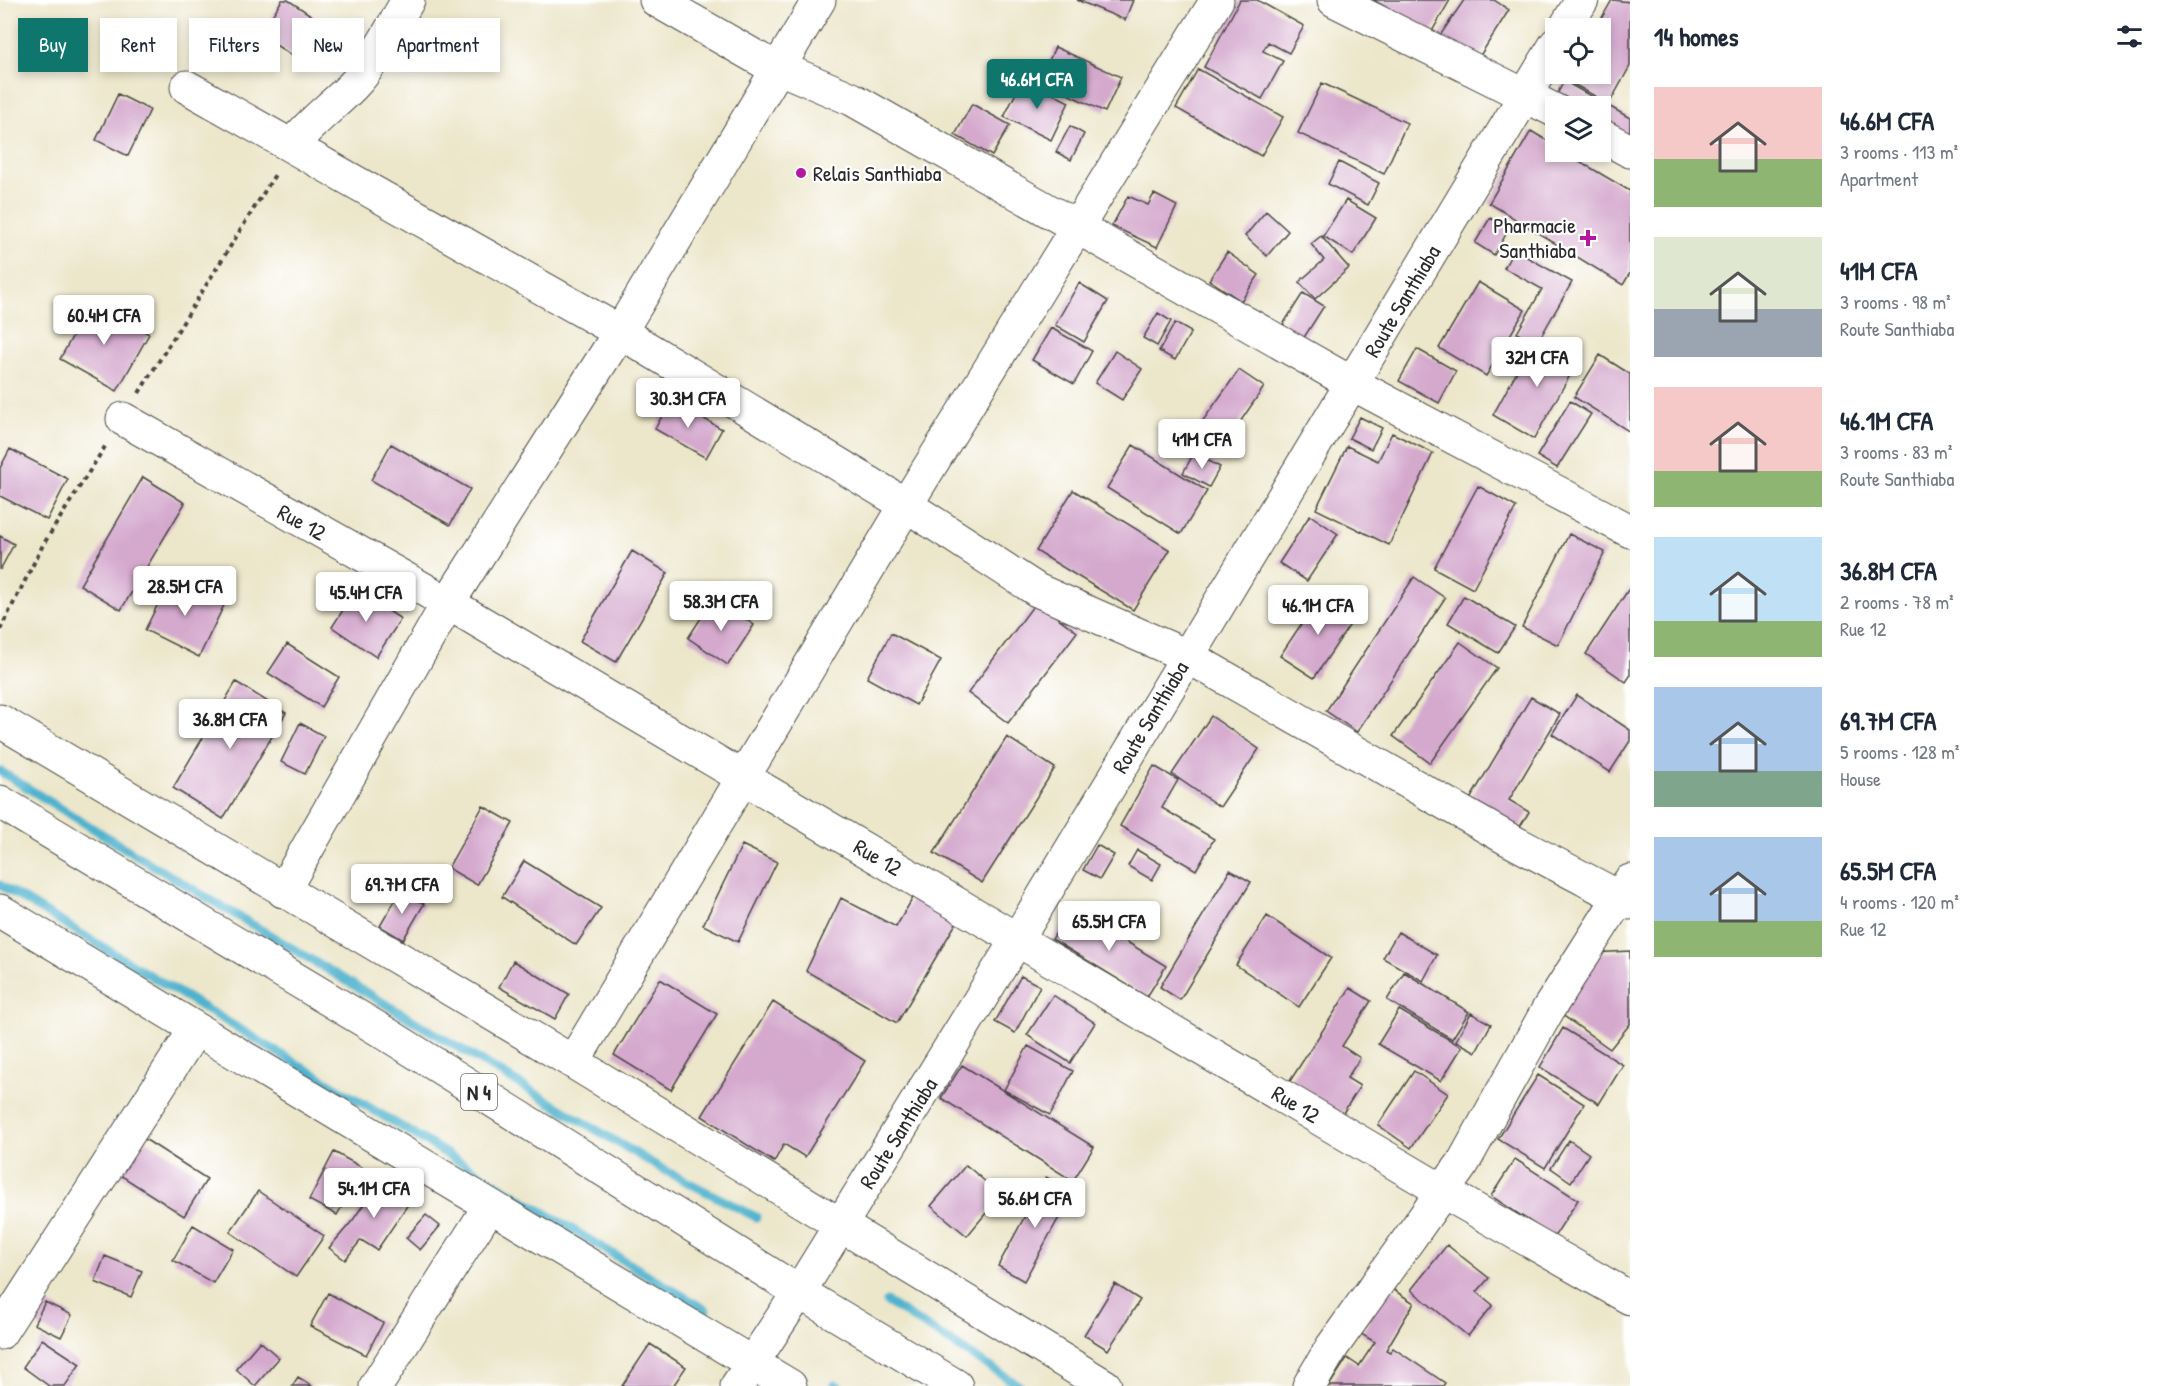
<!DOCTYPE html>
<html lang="en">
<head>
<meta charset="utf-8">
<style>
  body { margin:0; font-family:"Patrick Hand",sans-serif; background:#f6f6f7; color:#1f2937; height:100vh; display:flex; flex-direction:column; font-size:22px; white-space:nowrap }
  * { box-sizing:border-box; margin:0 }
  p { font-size:20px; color:#747a83 }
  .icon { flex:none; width:33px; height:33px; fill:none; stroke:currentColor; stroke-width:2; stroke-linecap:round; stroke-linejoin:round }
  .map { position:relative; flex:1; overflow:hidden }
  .sheet { display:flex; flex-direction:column; background:#fff; width:540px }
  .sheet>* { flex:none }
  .top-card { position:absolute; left:18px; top:18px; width:570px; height:54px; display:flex; gap:12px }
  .tools { position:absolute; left:1545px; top:18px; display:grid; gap:12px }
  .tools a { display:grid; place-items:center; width:66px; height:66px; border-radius:0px; background:#fff; box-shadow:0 3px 9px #0003; font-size:30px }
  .price { position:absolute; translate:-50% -51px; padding:0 14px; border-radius:6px; background:#fff; color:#222; font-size:20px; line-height:39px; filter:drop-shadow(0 2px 3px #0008) }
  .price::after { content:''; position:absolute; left:50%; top:36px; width:18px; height:14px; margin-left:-9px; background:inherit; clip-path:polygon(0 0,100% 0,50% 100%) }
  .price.active { background:#0f766e; color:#fff }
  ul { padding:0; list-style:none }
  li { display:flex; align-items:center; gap:18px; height:150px; padding:0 24px }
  li span { display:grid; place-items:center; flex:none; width:168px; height:120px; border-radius:0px; color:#555 }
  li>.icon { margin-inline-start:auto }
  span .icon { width:72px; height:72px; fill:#fffc; stroke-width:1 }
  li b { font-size:26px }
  h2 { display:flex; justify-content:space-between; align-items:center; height:72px; padding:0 24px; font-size:26px }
  .chip { padding:0 21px; border-radius:0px; background:#fff; box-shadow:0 3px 9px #0003; font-size:21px; line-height:54px }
  .chip.active { background:#0f766e; color:#fff }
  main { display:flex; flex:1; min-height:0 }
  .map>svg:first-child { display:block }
</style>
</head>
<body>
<main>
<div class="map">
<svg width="1630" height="1386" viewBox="0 0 1630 1386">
  <rect width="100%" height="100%" fill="#fff"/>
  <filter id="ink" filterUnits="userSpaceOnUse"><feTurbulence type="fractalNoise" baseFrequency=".0167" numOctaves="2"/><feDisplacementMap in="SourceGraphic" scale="12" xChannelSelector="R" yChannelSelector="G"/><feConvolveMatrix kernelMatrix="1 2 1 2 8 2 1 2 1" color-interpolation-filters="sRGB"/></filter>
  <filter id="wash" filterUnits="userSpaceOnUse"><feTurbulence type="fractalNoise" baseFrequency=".008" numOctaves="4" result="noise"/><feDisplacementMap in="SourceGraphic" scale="24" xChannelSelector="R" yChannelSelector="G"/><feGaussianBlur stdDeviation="1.35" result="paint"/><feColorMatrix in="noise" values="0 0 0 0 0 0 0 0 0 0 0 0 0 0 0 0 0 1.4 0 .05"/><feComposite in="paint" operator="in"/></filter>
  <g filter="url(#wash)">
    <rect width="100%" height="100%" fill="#ece6ca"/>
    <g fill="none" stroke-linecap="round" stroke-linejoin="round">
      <path stroke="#4fb3ce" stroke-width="9" d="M0,771L154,866L662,1169L756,1217
        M0,885L706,1310
        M887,1302L1020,1386
        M835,1385L838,1386"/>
    </g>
    <g id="blocks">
      <path fill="#d4a9cd" d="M282,0H288L323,23L299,60L260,35Z
        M1077,0H1133L1125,20Z
        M1240,0H1257L1304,26L1289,53L1268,42L1263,51L1283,61L1262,99L1204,67Z
        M1373,0H1450L1431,33Z
        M1464,0H1494L1509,10L1476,62L1439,37Z
        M1612,0L1630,2V66L1609,104L1568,81L1572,74H1600V28H1596Z
        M1055,47L1121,77L1105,112L1040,81Z
        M1198,69L1283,117L1261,156L1176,108Z
        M1023,79L1069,102L1051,140L1004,117Z
        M1564,81L1630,118V146L1600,130V106H1557L1552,104Z
        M1322,83L1407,123L1384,174L1298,133Z
        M118,94L150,110L128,156L96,140Z
        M972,104L1010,125L992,156L955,135Z
        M1070,126L1084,134L1071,160L1056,152Z
        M1531,131L1556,146V152H1564L1630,191V273L1623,285L1489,203Z
        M1339,162L1379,183L1368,205L1328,184Z
        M1154,194L1177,206L1157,247L1112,226L1128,196L1148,205Z
        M1346,200L1376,218L1353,255L1323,236Z
        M1266,211L1288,231L1267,256L1245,236Z
        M1490,218L1509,229L1494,255L1475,243Z
        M1321,236L1349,268L1315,299L1299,282L1324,260L1311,244Z
        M1514,250L1572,282L1536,345L1517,333L1542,289L1504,268Z
        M1227,252L1259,275L1241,301L1209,280Z
        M1478,282L1525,310L1486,376L1439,348Z
        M1079,283L1108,301L1084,342L1055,325Z
        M1303,293L1324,306L1303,339L1282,326Z
        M92,301L149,334L117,391L60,359Z
        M1158,313L1171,321L1157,346L1143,338Z
        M1175,323L1191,332L1175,360L1159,351Z
        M1051,328L1092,351L1074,384L1032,360Z
        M1558,338L1583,352L1534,439L1493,415L1527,353L1544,363Z
        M1417,349L1456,371L1439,403L1399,381Z
        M1115,351L1142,369L1122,400L1095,383Z
        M1600,355L1630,374V432L1574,397Z
        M1239,370L1264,387L1225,444L1199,426Z
        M671,400L722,429L706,458L655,429Z
        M1570,401L1591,414L1557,468L1537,456Z
        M1360,417L1382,428L1371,449L1349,438Z
        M1392,433L1433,453L1389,545L1316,509L1347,446L1378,461Z
        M391,444L470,489L450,525L371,480Z
        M1133,445L1207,491L1181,534L1107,488Z
        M10,449L68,479L47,520L0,496V468Z
        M1194,453L1220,467L1209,487L1183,473Z
        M143,477L185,503L121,610L80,585Z
        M1478,486L1516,507L1473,589L1434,568Z
        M1073,490L1170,550L1133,610L1036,551Z
        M1310,515L1338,534L1307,581L1279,563Z
        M1569,534L1605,552L1558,645L1522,627Z
        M0,536L14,544L0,570Z
        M632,551L668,573L616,662L580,641Z
        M172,576L225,603L199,657L145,630Z
        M1414,577L1445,598L1357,732L1326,711Z
        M1630,587V676L1626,682L1586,654Z
        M356,590L401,619L376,657L332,627Z
        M1321,594L1355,617L1314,678L1280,656Z
        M1464,596L1515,627L1498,653L1448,623Z
        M714,598L754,625L728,665L688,638Z
        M1036,602L1077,632L1008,723L968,693Z
        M891,633L941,660L916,705L867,678Z
        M1460,642L1497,668L1430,763L1393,736Z
        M287,644L339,677L321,707L268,673Z
        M236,682L286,713L223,819L173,788Z
        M1577,695L1630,730V741L1610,772L1552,734Z
        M1531,697L1560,714L1509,800L1529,812L1518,830L1469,801Z
        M1211,716L1259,749L1220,807L1172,774Z
        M300,723L324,736L305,774L281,762Z
        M1007,737L1055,768L982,883L934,853Z
        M1154,766L1178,780L1162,808L1214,839L1196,870L1120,826Z
        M483,806L513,823L477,885L448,868Z
        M742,845L777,862L738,942L703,925Z
        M1097,845L1114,855L1100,879L1083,870Z
        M1137,850L1161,864L1152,880L1128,866Z
        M524,861L601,908L576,945L502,897Z
        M1230,870L1251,882L1180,1000L1160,987Z
        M918,889L961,915L897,1023L806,971L841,898L896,927Z
        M401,890L424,904L403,940L380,926Z
        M1072,908L1166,966L1147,997L1052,939Z
        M1267,916L1331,958L1299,1007L1236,965Z
        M1398,932L1437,955L1423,981L1383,958Z
        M1630,951V1024L1610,1049L1554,1009L1592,953Z
        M513,961L569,994L555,1019L499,987Z
        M1404,972L1469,1012L1452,1039L1387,1000Z
        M1021,976L1040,986L1015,1033L995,1022Z
        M660,979L717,1014L671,1090L614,1055Z
        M1350,988L1371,1001L1342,1046L1360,1058L1347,1078L1360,1086L1340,1118L1288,1084Z
        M1053,995L1095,1023L1070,1063L1027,1035Z
        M773,1002L865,1061L805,1157L784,1144L774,1162L702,1116Z
        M1399,1010L1462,1047L1441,1081L1378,1044Z
        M1471,1013L1491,1024L1476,1052L1456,1041Z
        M1563,1028L1623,1065L1599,1104L1540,1067Z
        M1028,1046L1073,1071L1050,1115L1004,1090Z
        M962,1065L1094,1147L1073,1181L941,1098Z
        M1414,1071L1448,1094L1411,1148L1378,1125Z
        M1538,1075L1584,1104L1545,1168L1498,1139Z
        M140,1136L207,1179L184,1216L117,1173Z
        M1569,1140L1589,1154L1571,1182L1551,1168Z
        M334,1152L363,1168L337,1215L309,1200Z
        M1515,1159L1578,1200L1554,1237L1491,1196Z
        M966,1165L1001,1195L967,1236L931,1206Z
        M383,1176L413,1197L377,1250L361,1240L345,1260L329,1248L353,1220Z
        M1046,1177L1073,1192L1024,1281L998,1266Z
        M258,1191L324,1236L296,1277L230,1232Z
        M426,1215L440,1226L420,1250L406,1238Z
        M193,1225L233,1249L213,1283L173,1260Z
        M1447,1245L1489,1278L1477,1292L1493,1305L1468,1336L1411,1290Z
        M105,1256L142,1271L131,1297L95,1282Z
        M1115,1284L1140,1300L1108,1350L1084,1335Z
        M1389,1287L1414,1303L1386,1350L1390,1352L1393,1348L1445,1383L1443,1386H1329L1347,1358L1359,1366L1375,1342L1361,1334Z
        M328,1293L383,1323L366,1355L310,1326Z
        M45,1302L72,1315L61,1337L34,1324Z
        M42,1339L80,1364L65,1386H49L23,1367Z
        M260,1341L279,1358L255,1386L236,1369Z
        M650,1344L686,1367L673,1386H622Z
        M298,1377L312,1386H292Z"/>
    </g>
  </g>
  <g filter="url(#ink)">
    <use href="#blocks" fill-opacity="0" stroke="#484743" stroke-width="1.5"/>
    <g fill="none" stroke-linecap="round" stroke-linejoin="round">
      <g stroke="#484743" stroke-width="35">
        <path id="minor" d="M656,0L761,60L852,99L1353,384L1630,531
          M1334,0L1556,111
          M1565,28L1582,0
          M187,87L620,332L906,505L1037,590L1187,656L1508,839L1630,903
          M1600,135L1630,151
          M292,146C311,120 337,104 358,80C378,56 392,27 408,0
          M123,419L448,603L1444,1192L1630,1298
          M0,721L573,1062L1105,1386
          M283,891L448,603L620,332L819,0
          M0,911L790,1386
          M573,1062L906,505L1217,0
          M0,1333L195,1030
          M376,1386L489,1207
          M737,1386L799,1292L1018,938L1556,44
          M1309,1386L1332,1347L1463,1163L1549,1008L1630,881"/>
      </g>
      <g stroke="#484743" stroke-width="35">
        <path id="highway" d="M0,802L385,1033L799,1292L956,1386"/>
      </g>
      <path stroke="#484743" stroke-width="4" stroke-dasharray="4.5 4.5" stroke-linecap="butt" d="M139,393L276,173
        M0,630L43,545L106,445"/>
      <use href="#minor" stroke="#fff" stroke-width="33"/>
      <use href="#highway" stroke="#fff" stroke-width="33"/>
    </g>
  </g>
  <g fill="#b5179e" stroke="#fff" stroke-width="2">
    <circle cx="801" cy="173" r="6"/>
    <path d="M1585 229h6v6h6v6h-6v6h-6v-6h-6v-6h6z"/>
  </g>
  <g text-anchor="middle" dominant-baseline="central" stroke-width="4.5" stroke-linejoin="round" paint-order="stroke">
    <rect fill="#fff" stroke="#6b6b6b" stroke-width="1.5" x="461" y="1074" width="36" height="36" rx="4.5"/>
    <g font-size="21" font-weight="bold" fill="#2b2b2b">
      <text x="479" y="1092">N 4</text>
    </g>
    <g font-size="22" fill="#2b2b2b" stroke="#fff" text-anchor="start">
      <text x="813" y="173">Relais Santhiaba</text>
      <text x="1576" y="225" text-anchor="end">Pharmacie<tspan x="1576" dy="25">Santhiaba</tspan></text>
    </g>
    <g font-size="22" fill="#2b2b2b" stroke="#fff">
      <text transform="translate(1402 301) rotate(-59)">Route Santhiaba</text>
      <text transform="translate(302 522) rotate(29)">Rue 12</text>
      <text transform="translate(1150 717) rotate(-59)">Route Santhiaba</text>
      <text transform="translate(878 857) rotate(30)">Rue 12</text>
      <text transform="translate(1296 1104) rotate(31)">Rue 12</text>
      <text transform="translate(898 1133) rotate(-58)">Route Santhiaba</text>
    </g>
  </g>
</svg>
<div class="tools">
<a><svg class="icon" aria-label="locate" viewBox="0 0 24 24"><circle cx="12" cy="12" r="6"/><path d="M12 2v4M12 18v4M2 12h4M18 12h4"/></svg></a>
<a><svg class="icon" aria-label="layers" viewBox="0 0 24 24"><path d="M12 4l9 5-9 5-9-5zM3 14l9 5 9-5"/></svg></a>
</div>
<b class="price active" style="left:1037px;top:110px">46.6M CFA</b>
<b class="price" style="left:104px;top:346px">60.4M CFA</b>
<b class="price" style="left:1537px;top:388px">32M CFA</b>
<b class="price" style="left:688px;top:429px">30.3M CFA</b>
<b class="price" style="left:1202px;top:470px">41M CFA</b>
<b class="price" style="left:185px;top:617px">28.5M CFA</b>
<b class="price" style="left:366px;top:623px">45.4M CFA</b>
<b class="price" style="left:721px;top:632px">58.3M CFA</b>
<b class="price" style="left:1318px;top:636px">46.1M CFA</b>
<b class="price" style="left:230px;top:750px">36.8M CFA</b>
<b class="price" style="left:402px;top:915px">69.7M CFA</b>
<b class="price" style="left:1109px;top:952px">65.5M CFA</b>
<b class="price" style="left:374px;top:1219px">54.1M CFA</b>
<b class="price" style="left:1035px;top:1229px">56.6M CFA</b>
<div class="top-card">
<a class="chip active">Buy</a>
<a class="chip">Rent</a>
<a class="chip">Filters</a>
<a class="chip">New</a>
<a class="chip">Apartment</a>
</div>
</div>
<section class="sheet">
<h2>14 homes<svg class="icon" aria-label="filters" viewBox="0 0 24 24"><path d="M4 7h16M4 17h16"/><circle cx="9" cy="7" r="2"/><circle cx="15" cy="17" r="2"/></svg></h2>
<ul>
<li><span style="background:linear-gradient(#f6c9c9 60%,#8fb573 0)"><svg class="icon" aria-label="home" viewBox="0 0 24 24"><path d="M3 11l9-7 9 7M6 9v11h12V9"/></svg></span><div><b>46.6M CFA</b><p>3 rooms · 113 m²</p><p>Apartment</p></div></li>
<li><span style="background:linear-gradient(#dfe7d0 60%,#9aa5b1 0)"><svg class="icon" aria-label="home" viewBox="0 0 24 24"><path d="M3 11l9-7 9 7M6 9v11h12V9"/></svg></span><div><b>41M CFA</b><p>3 rooms · 98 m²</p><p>Route Santhiaba</p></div></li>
<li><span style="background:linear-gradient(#f6c9c9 70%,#8fb573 0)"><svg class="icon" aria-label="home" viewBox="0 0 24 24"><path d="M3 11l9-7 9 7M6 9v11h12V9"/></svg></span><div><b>46.1M CFA</b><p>3 rooms · 83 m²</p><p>Route Santhiaba</p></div></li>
<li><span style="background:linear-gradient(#bfe0f5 70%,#8fb573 0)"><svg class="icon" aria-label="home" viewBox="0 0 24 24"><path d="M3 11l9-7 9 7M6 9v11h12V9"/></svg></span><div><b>36.8M CFA</b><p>2 rooms · 78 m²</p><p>Rue 12</p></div></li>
<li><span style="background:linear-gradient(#a9c7e8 70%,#7fa58c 0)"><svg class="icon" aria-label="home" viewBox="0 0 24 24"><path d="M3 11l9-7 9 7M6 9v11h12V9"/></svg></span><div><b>69.7M CFA</b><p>5 rooms · 128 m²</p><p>House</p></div></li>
<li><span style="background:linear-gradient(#a9c7e8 70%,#8fb573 0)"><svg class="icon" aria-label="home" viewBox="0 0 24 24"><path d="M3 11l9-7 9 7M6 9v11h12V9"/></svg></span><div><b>65.5M CFA</b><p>4 rooms · 120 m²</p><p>Rue 12</p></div></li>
</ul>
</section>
</main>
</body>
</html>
